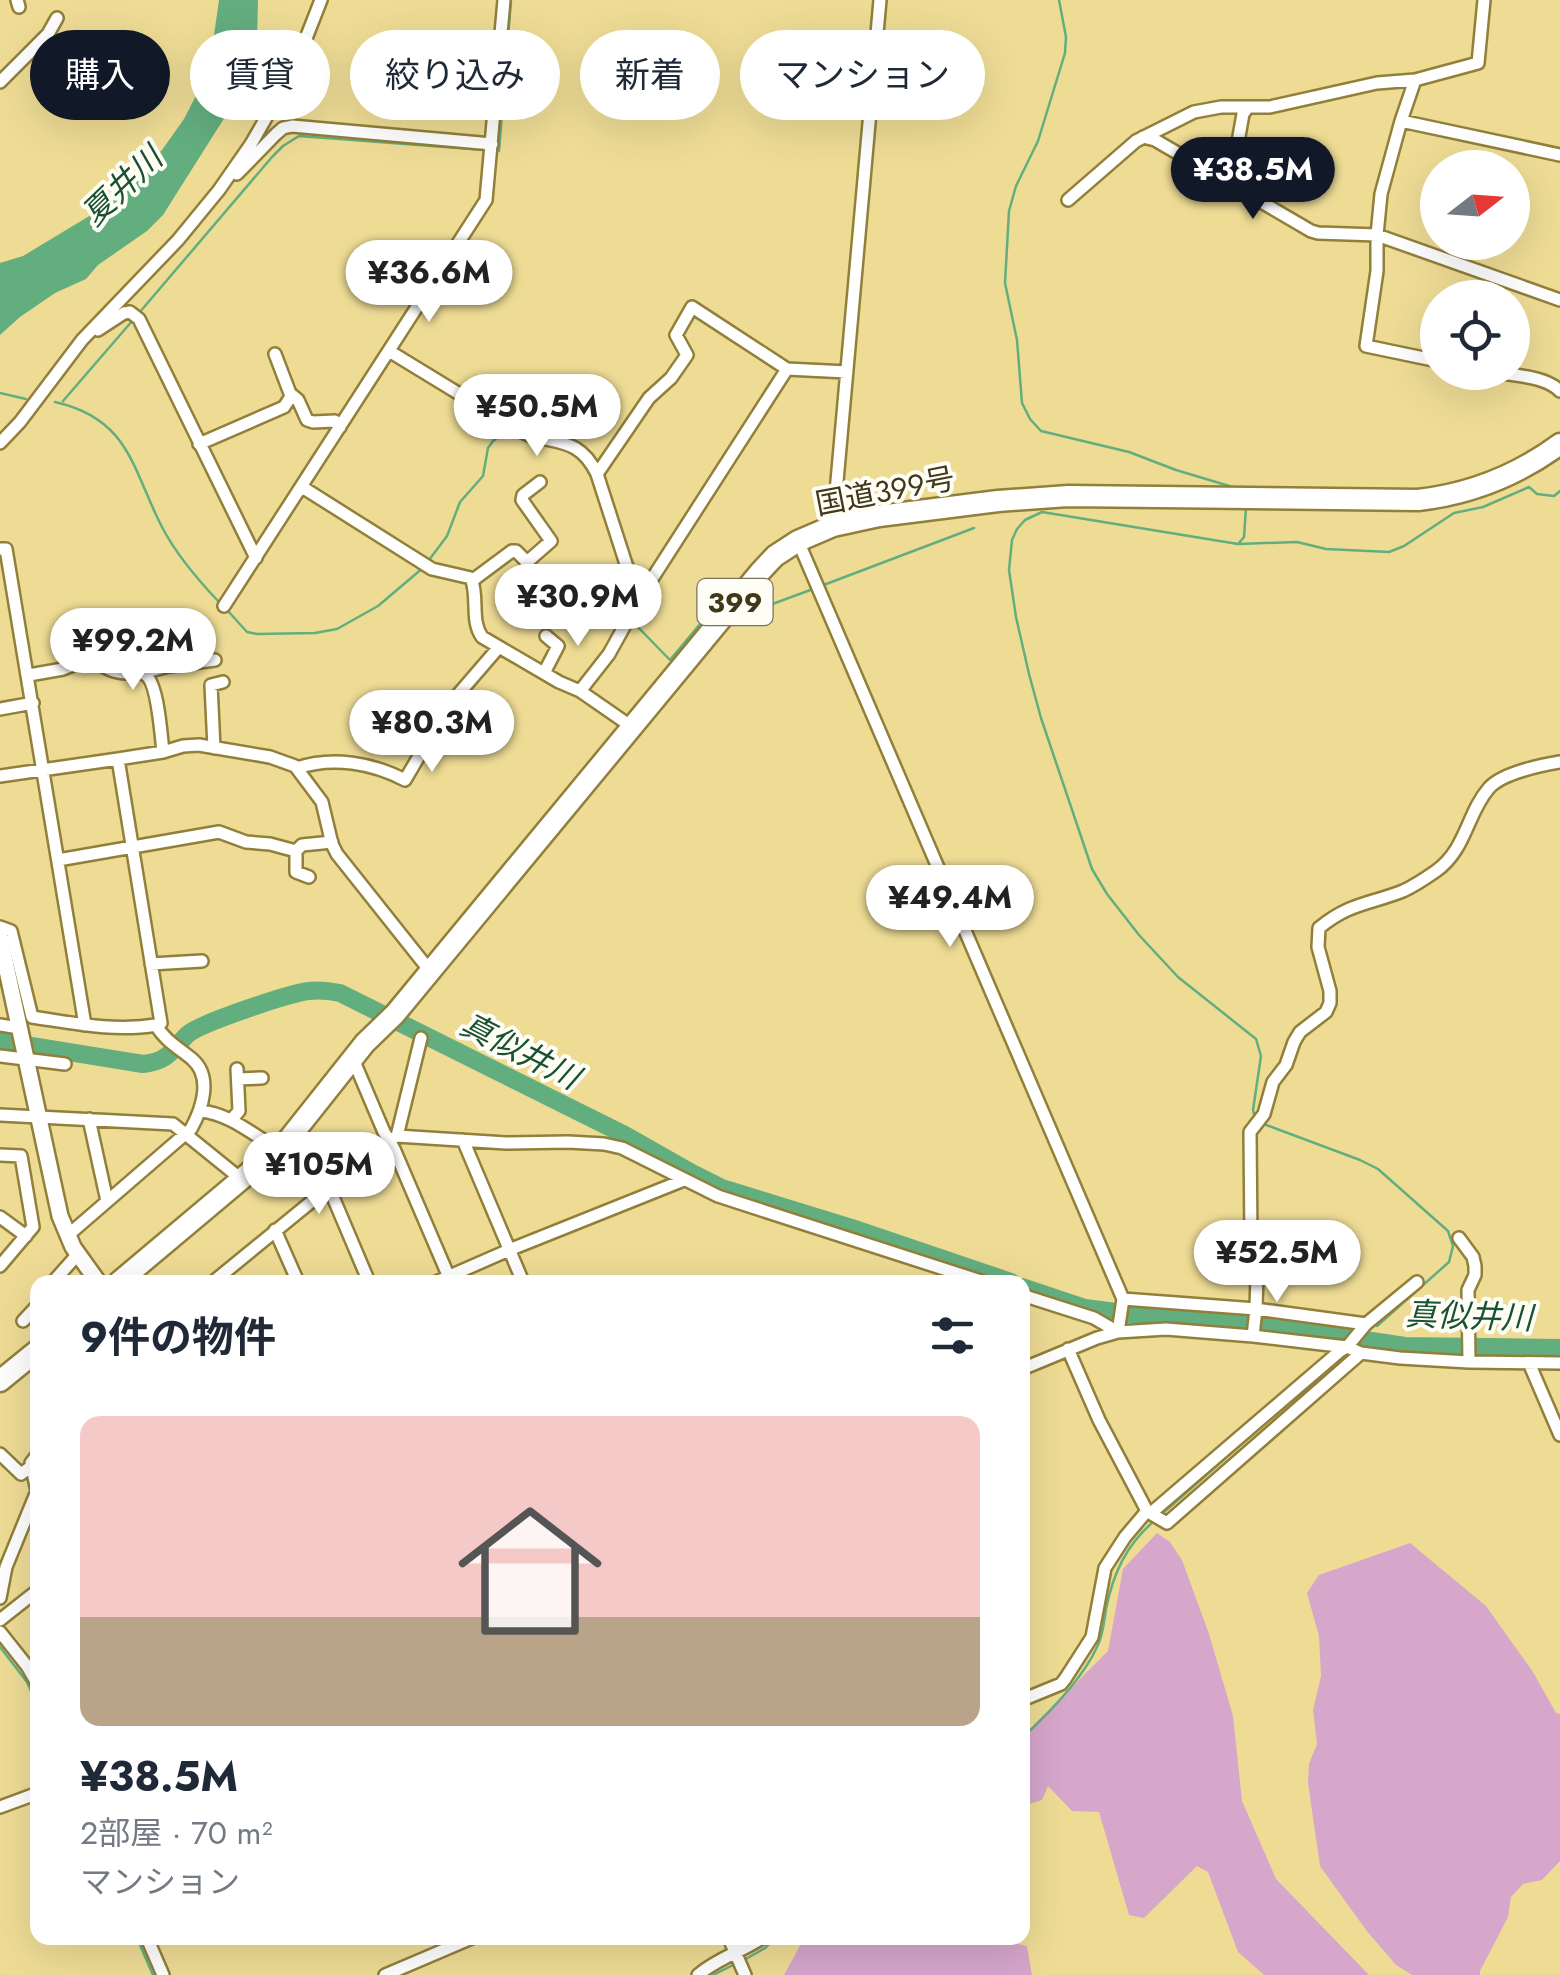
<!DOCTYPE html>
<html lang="ja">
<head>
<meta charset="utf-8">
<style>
  body { margin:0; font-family:Jost,"Noto Sans JP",sans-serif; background:#f2f2f3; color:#1f2937; height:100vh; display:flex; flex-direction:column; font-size:38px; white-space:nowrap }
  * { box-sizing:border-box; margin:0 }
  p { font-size:32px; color:#747a83 }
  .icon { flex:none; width:55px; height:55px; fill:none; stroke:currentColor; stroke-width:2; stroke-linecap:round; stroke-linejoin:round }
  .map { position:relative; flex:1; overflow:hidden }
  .side { position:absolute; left:30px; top:1275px; width:1000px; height:670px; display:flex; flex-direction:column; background:#fff; border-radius:20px; box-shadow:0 10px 40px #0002 }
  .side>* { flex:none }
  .top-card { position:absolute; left:30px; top:30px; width:1000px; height:90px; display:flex; gap:20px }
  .needle { width:65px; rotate:73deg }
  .tools { position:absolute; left:1420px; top:150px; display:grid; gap:20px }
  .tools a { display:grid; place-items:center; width:110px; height:110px; border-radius:50%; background:#fff; box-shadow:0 10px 40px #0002; font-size:50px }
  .price { position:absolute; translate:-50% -85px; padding:0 22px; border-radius:35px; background:#fff; color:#222; font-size:32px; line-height:65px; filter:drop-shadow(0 2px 5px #0008) }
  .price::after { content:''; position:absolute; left:50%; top:60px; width:30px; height:22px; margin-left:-15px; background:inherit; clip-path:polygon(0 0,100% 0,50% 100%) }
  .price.on { background:#111827; color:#fff }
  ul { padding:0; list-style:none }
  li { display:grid; align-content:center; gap:20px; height:530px; padding:0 50px }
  li span { display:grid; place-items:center; height:310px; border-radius:20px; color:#555 }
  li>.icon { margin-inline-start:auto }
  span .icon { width:180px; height:180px; fill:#fffc; stroke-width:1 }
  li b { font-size:42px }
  h2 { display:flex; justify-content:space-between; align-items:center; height:120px; padding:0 50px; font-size:42px }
  .pill { padding:0 35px; border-radius:45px; background:#fff; box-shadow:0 10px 40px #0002; font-size:35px; line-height:90px }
  .pill.on { background:#111827; color:#fff }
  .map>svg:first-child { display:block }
</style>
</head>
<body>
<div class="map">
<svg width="1560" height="1975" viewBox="0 0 1560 1975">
  <rect width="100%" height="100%" fill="#eedc95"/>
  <path fill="#d6a6cb" d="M1157,1533L1170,1542L1182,1560L1209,1634L1233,1716L1242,1801L1276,1879L1369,1975H1264L1238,1952L1208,1872L1197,1866L1144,1918L1129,1915L1099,1812L1072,1811L1048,1786L1042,1800L1023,1806V1736L1108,1651L1123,1569Z
    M1410,1543L1486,1606L1533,1672L1556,1713L1560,1714V1861L1542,1880L1523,1884L1511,1897L1508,1917L1480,1971V1975H1412L1396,1965L1366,1930L1320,1866L1308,1783L1309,1764L1317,1744L1313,1710L1321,1676L1319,1636L1307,1593L1319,1575Z
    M804,1938H991L1027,1946L1032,1975H784Z"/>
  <path fill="#63ae7f" d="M219,0H258L257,42L251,68L230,109L163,215L147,231L98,265L86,279L55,293L20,317L0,335V263L23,256L91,215L106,205L162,150L184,119L209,70Z"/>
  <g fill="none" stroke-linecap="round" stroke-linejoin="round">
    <path stroke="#63ae7f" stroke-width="2.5" d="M1059,0L1066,37L1065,53L1038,141L1016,186L1009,211L1005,283L1017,340L1022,403L1030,419L1041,431L1129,452L1176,470L1236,488
      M497,151H499L511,0
      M139,313L272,157L283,146L299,136L485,150
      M0,393L26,399
      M63,401L133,320
      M55,402C130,419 132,469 162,527C176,554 198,580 219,602
      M573,453L585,465
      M1239,543L1244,537L1246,508
      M429,560L447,536L460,502L483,476L488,448L493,441L502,434L509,433L527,442L561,448
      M621,566C622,588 610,594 625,614
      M821,586L974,528
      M228,611L247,632L257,634L315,633L337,629L378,606L424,567
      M737,614L740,616L813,589
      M631,620L670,660L720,600L723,602
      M1255,1118L1253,1110L1261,1056L1256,1039L1178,977L1139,935L1107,894L1092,869L1041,718L1029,674L1016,617L1009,570L1012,540L1017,529L1025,520L1042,512L1238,544L1297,542L1326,549L1389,552L1404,546L1454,513L1483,507L1529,487L1537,494L1554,496L1560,491
      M1261,1123L1360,1160L1378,1169L1448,1231L1453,1246L1449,1262L1377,1326
      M1163,1513L1334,1363
      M0,1647L27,1682L38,1707
      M1022,1738C1048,1714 1082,1680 1097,1647C1103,1636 1104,1622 1106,1609C1113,1574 1126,1545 1154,1521
      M137,1938L153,1975
      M744,1960L765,1948L775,1938
      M713,1975L737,1963"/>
    <path stroke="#63ae7f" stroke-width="18" d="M0,1041L143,1064C170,1061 172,1049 188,1034C201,1023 290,993 309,991C319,990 330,991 340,993L625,1135L692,1173L722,1188L852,1228L1011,1282
      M1022,1287L1085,1308L1131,1314L1231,1320L1405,1346L1560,1348"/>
    <g stroke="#917f3a" stroke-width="16">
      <path id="street" d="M17,0L19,7
        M0,82L48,34L57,18
        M1401,121L1560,155
        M1143,137L1155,140L1311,231L1318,233L1377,235L1560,300
        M237,174L276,134L283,128L292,126L492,144
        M1233,187L1231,181L1243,114L1248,107
        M1068,200L1136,141L1194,112L1221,107H1270L1377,83L1415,80
        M98,330L124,313L130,312L139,319L256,558
        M389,351L520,431C552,446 578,434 597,474L626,564L641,596
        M275,354L291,396
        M1438,361L1366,346L1377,271V235L1381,194L1401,121L1415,80L1478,63L1484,0
        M1495,372C1516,376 1545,376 1560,391
        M0,443L20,422L82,340L178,240L219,190L251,144L294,69L321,0
        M199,444L284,407L292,395L298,400L307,420L313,422L335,421L340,427
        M597,474L649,398L671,378L687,355L676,335L692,307L787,369L847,372
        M302,487L432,569L471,578C479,597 470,620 482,637L559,682L580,691L632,727
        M833,526L880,0
        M798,541L1123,1299L1118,1332
        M0,549H6L85,1025
        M473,580L512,551H516L527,562L551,541L522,500L523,495L540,482
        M224,606L486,200L504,0
        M92,657C103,667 112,673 128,673C131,673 141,672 144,674C158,680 161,736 163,752
        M142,673L169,666L215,660
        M544,673L558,646L546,636
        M29,675L63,669L128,643L134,673
        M580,691L609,654L641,596L787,369
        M0,709L33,703
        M214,748L211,685L223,682
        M297,768C333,756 372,763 405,780L449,705L499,647
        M0,776L118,759L163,752L183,746L199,745L270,757L295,766L322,802L332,844L337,854L430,971
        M58,860L219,832L246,842L270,844L296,851
        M309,877L296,872V851L302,845L332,842
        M0,927L11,931L32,1017C73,1023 115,1032 156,1025
        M151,964L202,961
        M0,1025L19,1028
        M0,1056L65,1064
        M353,1059L384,1132L394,1149L451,1282
        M238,1079L262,1078
        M201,1111C230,1114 253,1135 278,1149
        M0,1115L173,1124L241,1179
        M89,1119L107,1201
        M231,1120L239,1111L237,1069
        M397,1136L421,1038
        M288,1140L333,1197L369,1282
        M463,1140L523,1282
        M0,1155L21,1156L33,1227L0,1266
        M0,1217L26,1236
        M275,1230L298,1282
        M67,1236L191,1129C202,1109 213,1077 192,1059C179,1048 164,1040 156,1025L161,1023L160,1017L118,759
        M1459,1238L1473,1257L1475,1266V1275L1468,1290L1469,1362
        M53,1282L78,1254
        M213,1282L382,1144L397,1136L506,1143L568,1142L604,1144L622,1148L718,1196L984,1282
        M436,1282L509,1250L684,1180
        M1022,1295L1094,1318L1118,1332
        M1123,1299L1256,1309L1257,1274L1251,1241L1250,1132L1264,1114L1273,1082L1286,1065L1294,1042L1300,1032L1326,1012L1330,1003V991L1318,947L1319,928C1349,903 1370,904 1403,891C1414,886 1426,878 1436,871C1466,850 1467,813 1489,788C1502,773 1542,765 1560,762
        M23,1321L38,1305
        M1366,1324L1417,1282
        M1529,1363L1560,1435
        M1022,1369L1097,1338L1118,1332L1166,1329L1253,1336L1347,1347L1361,1353L1400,1358L1469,1362L1560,1363
        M0,1454L21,1474L32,1466
        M1148,1512L1167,1523L1361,1353
        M1151,1513L1340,1351L1347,1347L1366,1324L1256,1309L1253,1336
        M0,1598L6,1567L37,1491L31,1463L38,1454
        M0,1620L38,1590
        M0,1632L27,1666L38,1685
        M1022,1700L1061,1684L1065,1679L1092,1637L1105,1568L1125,1537L1147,1511L1099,1420L1068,1349
        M0,1807L38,1793
        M147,1938L163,1975
        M729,1938L745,1975
        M385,1975L472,1938
        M698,1975C718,1958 741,1952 762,1938"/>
    </g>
    <g stroke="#917f3a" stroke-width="20">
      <path id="secondary" d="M0,938L60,1216L73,1247L98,1282"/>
    </g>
    <g stroke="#917f3a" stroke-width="25">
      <path id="highway" d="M119,1282L288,1140L365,1043L395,1014L760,572L775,556L798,541L833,526L879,516L998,501L1068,496L1418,500C1471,494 1518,475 1560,444
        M0,1381L38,1350"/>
    </g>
    <use href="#street" stroke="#fff" stroke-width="11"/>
    <use href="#secondary" stroke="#fff" stroke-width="15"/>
    <use href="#highway" stroke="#fff" stroke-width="20"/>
  </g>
  <g text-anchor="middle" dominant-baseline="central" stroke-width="8" stroke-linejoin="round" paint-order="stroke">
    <rect fill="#fefdf6" stroke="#78735d" stroke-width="2.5" x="697.5" y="579" width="75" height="46" rx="8"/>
    <g font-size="28" font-weight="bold" fill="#3f381b">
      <text x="735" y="602">399</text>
    </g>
    <g font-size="30" fill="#3f381b" stroke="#fefdf6">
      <text transform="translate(885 491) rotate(-11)">国道399号</text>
    </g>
    <g font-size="32" font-style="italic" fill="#195232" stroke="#fefdf6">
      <text transform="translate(122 186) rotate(-44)">夏井川</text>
      <text transform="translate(520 1051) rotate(27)">真似井川</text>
      <text transform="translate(1469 1316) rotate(2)">真似井川</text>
    </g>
  </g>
</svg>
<div class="tools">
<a><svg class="needle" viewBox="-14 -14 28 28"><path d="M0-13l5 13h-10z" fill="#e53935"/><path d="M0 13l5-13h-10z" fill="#747a83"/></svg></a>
<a><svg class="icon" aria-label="locate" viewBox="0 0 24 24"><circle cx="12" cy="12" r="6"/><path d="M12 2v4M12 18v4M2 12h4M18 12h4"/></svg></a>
</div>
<b class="price on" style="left:1253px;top:222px">¥38.5M</b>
<b class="price" style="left:429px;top:325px">¥36.6M</b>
<b class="price" style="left:537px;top:459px">¥50.5M</b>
<b class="price" style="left:578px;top:649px">¥30.9M</b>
<b class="price" style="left:133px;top:693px">¥99.2M</b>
<b class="price" style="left:432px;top:775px">¥80.3M</b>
<b class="price" style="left:950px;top:950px">¥49.4M</b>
<b class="price" style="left:319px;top:1217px">¥105M</b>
<b class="price" style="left:1277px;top:1305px">¥52.5M</b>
<div class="top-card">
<a class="pill on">購入</a>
<a class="pill">賃貸</a>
<a class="pill">絞り込み</a>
<a class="pill">新着</a>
<a class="pill">マンション</a>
</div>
<section class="side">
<h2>9件の物件<svg class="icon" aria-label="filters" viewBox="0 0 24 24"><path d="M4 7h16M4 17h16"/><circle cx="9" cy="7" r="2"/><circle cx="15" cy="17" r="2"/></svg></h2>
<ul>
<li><span style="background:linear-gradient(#f6c9c9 65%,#b9a48a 0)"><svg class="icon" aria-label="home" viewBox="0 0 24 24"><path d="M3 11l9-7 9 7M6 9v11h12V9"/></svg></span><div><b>¥38.5M</b><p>2部屋 · 70 m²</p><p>マンション</p></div></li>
</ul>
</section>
</div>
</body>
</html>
